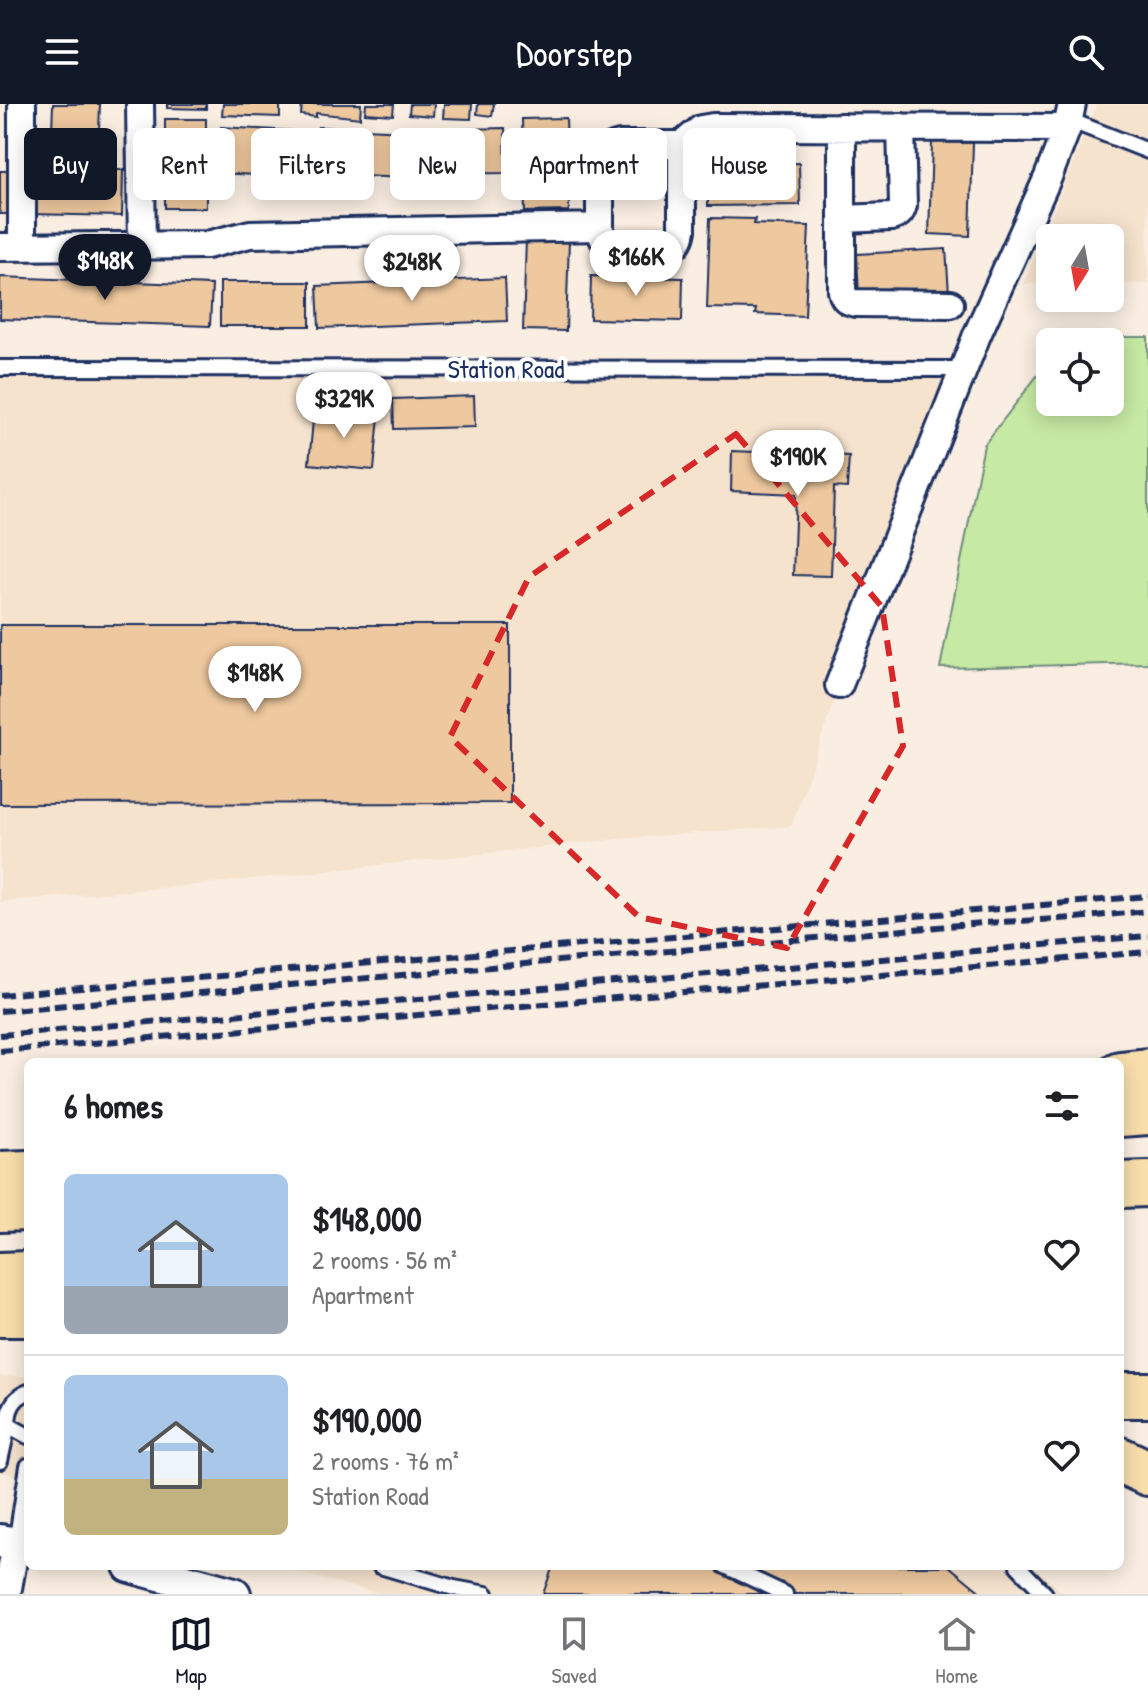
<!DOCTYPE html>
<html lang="en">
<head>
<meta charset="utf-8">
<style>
  body { margin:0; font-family:"Patrick Hand",sans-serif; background:#f2f2f2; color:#202124; height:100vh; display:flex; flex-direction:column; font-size:30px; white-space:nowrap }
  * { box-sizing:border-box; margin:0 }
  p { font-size:26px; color:#757577 }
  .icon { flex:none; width:44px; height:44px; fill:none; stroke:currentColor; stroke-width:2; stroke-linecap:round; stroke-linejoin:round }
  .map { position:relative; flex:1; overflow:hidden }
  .drawer { position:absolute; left:24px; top:954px; width:1100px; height:512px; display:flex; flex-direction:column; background:#fff; border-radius:12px; box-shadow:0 4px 20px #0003 }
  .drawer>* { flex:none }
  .top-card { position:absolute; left:24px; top:24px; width:1100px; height:72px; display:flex; gap:16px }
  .needle { width:52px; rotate:191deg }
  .controls { position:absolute; left:1036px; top:120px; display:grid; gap:16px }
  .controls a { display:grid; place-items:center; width:88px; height:88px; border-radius:12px; background:#fff; box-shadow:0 4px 20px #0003; font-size:40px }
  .price { position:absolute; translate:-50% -68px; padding:0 18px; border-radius:28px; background:#fff; color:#222; font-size:26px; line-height:52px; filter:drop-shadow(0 2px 4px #0008) }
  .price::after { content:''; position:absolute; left:50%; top:48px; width:24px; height:18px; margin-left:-12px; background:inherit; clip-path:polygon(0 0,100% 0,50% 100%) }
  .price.current { background:#111827; color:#fff }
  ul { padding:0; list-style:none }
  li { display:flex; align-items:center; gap:24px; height:200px; padding:0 40px }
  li+li { border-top:2px solid #e0e0e0 }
  li span { display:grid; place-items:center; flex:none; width:224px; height:160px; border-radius:12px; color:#555 }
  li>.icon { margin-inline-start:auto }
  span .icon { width:96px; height:96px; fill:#fffc; stroke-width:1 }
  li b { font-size:34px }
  h2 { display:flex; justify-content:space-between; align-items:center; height:96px; padding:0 40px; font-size:34px }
  .pill { padding:0 28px; border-radius:12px; background:#fff; box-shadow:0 4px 20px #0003; font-size:28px; line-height:72px }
  .pill.current { background:#111827; color:#fff }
  header { display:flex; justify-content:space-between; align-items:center; height:104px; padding:0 40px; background:#111827; color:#fff; font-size:36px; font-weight:600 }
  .tab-bar { display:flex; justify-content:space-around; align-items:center; height:112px; border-top:2px solid #e0e0e0; background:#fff; font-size:22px; color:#757577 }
  .tab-bar a { display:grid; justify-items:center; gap:4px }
  .tab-bar .current { color:#111827 }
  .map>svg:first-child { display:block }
</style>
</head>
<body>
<header><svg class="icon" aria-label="menu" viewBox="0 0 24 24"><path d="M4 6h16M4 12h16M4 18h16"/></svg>Doorstep<svg class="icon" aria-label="search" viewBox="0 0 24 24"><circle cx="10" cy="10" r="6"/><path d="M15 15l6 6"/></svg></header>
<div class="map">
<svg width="1148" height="1490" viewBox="0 0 1148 1490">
  <rect width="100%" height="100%" fill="#faeee2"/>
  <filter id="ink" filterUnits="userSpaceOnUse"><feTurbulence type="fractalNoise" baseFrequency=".0125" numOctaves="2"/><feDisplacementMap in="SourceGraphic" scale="16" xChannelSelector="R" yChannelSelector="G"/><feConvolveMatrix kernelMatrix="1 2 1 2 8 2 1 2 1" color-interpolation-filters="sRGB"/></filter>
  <g filter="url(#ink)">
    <path fill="#f6e3ce" d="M1097,0H1148V180H1110V134H1050V180H1023Z
      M0,264L964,265L839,581L792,722L619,735L196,781L0,798Z
      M0,1272H28V1374L0,1368Z
      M275,1462H1033L1065,1490H380Z"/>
    <path fill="#c6e9a3" stroke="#708c80" stroke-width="2" d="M1067,233H1148V559L940,564L984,341L1050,255V298H1110V238H1063Z"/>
    <path fill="#eec89e" stroke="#1b2f5e" stroke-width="2" d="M53,0H100L98,53L51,52Z
      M167,0H206V5L167,4Z
      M223,0H280V13L222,11Z
      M302,0H361L360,14L316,9V13L301,11Z
      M366,0H394L393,11L365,9Z
      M410,0H434L433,12L409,10Z
      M444,0H472L471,15L443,14Z
      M478,0H494L492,12L477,10Z
      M566,14L569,107L525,108L522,15Z
      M165,15H206V104H165Z
      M221,23L311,28L308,74L218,69Z
      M318,23L408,27L406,74L316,70Z
      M505,24L506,69L416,70L415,26Z
      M932,38L973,39L970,132L929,130Z
      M799,59L800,101L708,102V61Z
      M29,65L123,66L122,112L29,110Z
      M0,67H12V110H0Z
      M710,114L755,115L754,120L809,122L805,212L755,210L756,205L707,204Z
      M526,135L569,136L566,227L523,226Z
      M946,145L949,189L859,194L857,150Z
      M591,172L683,174L682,217L590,215Z
      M0,173L212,181L210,222L0,215Z
      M505,174L507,217L319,224L317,182Z
      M220,178H310V222H220Z
      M474,292L475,323L394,325L393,295Z
      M314,305L379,312L374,366L309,360Z
      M732,347L849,352L847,384L834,383L831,472L793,471L796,390L731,387Z
      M0,521H510V699L0,700Z
      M553,1462H949L983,1490H543Z"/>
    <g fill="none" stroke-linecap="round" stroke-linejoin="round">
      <g stroke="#1b2f5e" stroke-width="20">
        <path id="service" d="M1069,16L1148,47
          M0,264L964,265
          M28,1288C13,1294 8,1305 8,1321L28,1332
          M0,1357L8,1321
          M16,1440L28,1362
          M380,1462L454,1484L486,1490
          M725,1462L785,1490
          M1018,1462L1045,1490"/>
      </g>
      <g stroke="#1b2f5e" stroke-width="32">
        <path id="minor" d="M22,0V142
          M140,0L142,142
          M842,23V187C844,195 847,197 855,199L950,200
          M620,41H682V126C681,132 679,139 673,142C665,147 618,147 610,142C604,138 602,132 600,126V60C603,48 608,44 620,41Z
          M682,41L701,25L713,23L1067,24
          M843,115L891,113C898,111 901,109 903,101L901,23
          M0,143L207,141L250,130L600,123
          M839,581L977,231L1048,73L1067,24L1072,0
          M7,1490L16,1440"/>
      </g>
      <g stroke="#1b2f5e" stroke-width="38">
        <path id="tertiary" d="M0,1437L28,1442
          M130,1462L234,1490"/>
      </g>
      <g stroke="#1b2f5e" stroke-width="50">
        <path id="motorway" d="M1120,970L1148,967
          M1120,1010L1148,1008
          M0,1070L28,1069
          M1120,1081L1148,1080
          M0,1105L28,1104
          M0,1171L28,1170
          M0,1210H28
          M1120,1291H1148
          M1120,1356L1148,1369"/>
      </g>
      <use href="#service" stroke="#fff" stroke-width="14"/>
      <use href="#minor" stroke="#fff" stroke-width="26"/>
      <use href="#tertiary" stroke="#fff" stroke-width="32"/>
      <use href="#motorway" stroke="#f8deab" stroke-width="44"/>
      <path stroke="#1b2f5e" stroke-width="6" stroke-dasharray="12 6" stroke-linecap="butt" d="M0,891L1148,792
        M0,907L982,819L1076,814L1148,807
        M0,931L1148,832
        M0,947L1148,848"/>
    </g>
  </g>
  <path fill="none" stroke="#d62828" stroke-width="6" stroke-dasharray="16 10" stroke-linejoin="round" d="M736,330L882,503L903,642L787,844L639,813L450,633L529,473Z"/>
  <g text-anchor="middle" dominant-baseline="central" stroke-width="8" stroke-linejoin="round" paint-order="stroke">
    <g font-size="26" fill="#1b2f5e" stroke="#fff">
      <text x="506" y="264">Station Road</text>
    </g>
  </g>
</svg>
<div class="controls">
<a><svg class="needle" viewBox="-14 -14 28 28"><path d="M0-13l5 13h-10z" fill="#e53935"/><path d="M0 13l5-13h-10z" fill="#757577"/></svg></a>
<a><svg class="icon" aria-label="locate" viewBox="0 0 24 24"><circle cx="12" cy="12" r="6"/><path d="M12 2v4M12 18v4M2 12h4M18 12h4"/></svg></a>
</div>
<b class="price" style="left:636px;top:194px">$166K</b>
<b class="price current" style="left:105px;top:198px">$148K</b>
<b class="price" style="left:412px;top:199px">$248K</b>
<b class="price" style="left:344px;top:336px">$329K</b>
<b class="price" style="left:798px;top:394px">$190K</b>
<b class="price" style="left:255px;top:610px">$148K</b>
<div class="top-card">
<a class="pill current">Buy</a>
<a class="pill">Rent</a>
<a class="pill">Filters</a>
<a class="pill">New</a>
<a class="pill">Apartment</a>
<a class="pill">House</a>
</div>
<section class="drawer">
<h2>6 homes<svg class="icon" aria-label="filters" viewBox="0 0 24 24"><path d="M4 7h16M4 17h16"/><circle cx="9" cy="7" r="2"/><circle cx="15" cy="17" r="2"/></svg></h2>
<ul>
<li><span style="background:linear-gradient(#a9c7e8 70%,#9aa5b1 0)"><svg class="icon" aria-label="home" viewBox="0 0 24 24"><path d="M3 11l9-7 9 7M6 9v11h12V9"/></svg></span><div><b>$148,000</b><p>2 rooms · 56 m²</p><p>Apartment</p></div><svg class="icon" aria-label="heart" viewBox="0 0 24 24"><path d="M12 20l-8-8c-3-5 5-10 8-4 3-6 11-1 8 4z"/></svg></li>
<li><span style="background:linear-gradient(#a9c7e8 65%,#c2b280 0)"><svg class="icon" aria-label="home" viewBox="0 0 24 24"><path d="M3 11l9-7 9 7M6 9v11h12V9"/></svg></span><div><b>$190,000</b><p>2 rooms · 76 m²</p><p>Station Road</p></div><svg class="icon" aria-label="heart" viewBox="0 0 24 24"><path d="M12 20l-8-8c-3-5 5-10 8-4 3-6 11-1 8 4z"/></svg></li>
</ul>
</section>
</div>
<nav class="tab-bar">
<a class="current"><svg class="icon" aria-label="map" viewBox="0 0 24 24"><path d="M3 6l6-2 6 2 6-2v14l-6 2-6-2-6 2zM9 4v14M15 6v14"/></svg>Map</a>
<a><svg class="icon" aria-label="saved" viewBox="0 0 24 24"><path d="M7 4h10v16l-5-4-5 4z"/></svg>Saved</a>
<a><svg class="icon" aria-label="home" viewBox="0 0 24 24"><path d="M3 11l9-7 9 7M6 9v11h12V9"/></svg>Home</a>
</nav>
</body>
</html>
